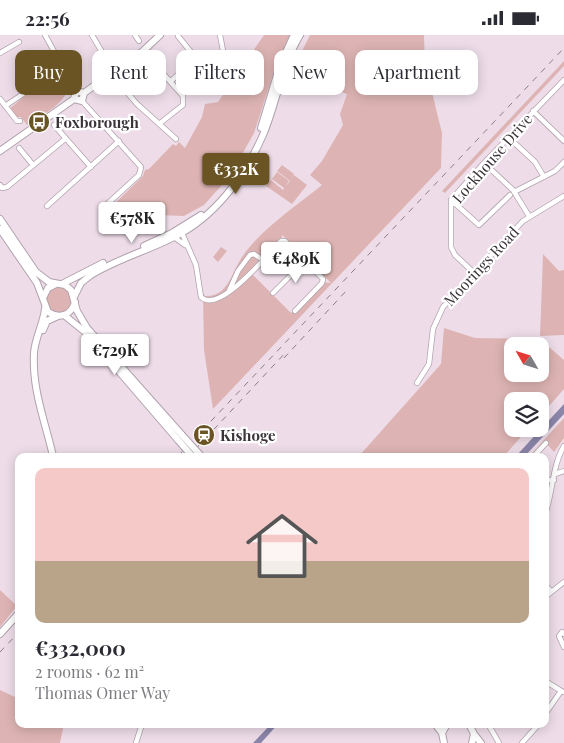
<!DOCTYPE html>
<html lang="en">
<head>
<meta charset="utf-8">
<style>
  body { margin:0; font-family:"Playfair Display",serif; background:#f7f7f7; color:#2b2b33; height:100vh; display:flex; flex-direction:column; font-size:19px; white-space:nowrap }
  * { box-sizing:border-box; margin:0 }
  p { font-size:16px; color:#7c7c81 }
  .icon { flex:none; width:28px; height:28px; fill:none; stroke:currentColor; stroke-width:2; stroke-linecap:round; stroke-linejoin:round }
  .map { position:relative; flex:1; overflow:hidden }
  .panel { position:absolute; left:15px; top:418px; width:534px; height:275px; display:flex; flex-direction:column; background:#fff; border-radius:10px; box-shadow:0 2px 12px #0003 }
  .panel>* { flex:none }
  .hud { position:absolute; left:15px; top:15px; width:535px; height:45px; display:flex; gap:10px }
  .needle { width:32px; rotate:309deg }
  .controls { position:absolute; left:504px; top:302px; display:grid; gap:10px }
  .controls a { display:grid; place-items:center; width:45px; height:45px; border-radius:10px; background:#fff; box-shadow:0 2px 12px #0003; font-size:25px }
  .price { position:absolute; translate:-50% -42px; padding:0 11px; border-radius:5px; background:#fff; color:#222; font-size:16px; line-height:32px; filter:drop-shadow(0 1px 2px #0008) }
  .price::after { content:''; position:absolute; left:50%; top:30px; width:15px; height:11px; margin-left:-8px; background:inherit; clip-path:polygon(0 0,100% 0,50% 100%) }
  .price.current { background:#6b5424; color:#fff }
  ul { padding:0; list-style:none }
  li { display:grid; align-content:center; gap:10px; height:265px; padding:0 20px }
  li span { display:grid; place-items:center; height:155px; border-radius:10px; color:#555 }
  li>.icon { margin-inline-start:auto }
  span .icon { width:90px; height:90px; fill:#fffc; stroke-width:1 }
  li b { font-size:21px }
  .pill { padding:0 18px; border-radius:10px; background:#fff; box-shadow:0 2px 12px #0003; font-size:18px; line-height:45px }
  .pill.current { background:#6b5424; color:#fff }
  .status { display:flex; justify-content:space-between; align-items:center; height:35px; padding:0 25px; background:#fff; direction:ltr }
  .status svg { height:14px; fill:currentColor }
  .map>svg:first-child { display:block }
</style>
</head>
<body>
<div class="status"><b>22:56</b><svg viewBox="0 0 49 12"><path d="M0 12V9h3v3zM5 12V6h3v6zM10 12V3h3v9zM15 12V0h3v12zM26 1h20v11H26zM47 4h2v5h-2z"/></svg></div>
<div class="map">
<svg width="564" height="708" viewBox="0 0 564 708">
  <rect width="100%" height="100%" fill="#eedde9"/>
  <path fill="#ddb4b3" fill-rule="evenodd" d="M264,0H291L277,27L254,98L230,141L204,170L184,181L105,178L143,141L145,135L149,134L173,109L176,111L179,107L185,113L202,82L205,69L218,67Z
    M310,0H424L425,29L442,98L441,133L213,374L204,315L203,258L205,261C228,262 231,238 242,222C261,194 295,172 322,150L310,140L322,126L343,90L340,79L347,59L327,52L326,48L293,34ZM282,200L331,248L321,247L291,278L252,239L282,207Z
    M564,26V31L445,158L442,156Z
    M59,36L69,50C66,69 42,80 27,90L21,82H16L10,73L24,62L36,45Z
    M282,130L294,139L291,144L294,140L307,150L292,169L266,151L271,145L283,155L284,153L272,144L277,137L289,146L285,152L290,146L277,136Z
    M221,212L227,216L218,227L213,222Z
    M543,219L559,236L564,235V300L540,301Z
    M46 265a13 13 0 1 1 26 0a13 13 0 1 1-26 0Z
    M444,293L475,303L538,304V311H512V339H540V312H549L564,325V354L540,381V366H512V394H528L504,421H359L441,329Z
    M564,383V403L554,417L544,406L529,421Z
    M0,555L17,571L0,592Z
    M0,655L19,664V689H64L60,708H0Z"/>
  <path fill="#8b86a9" d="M564,369V379L525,421H516Z
    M271,689H278L261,708H253Z"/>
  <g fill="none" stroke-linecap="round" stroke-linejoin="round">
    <g stroke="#b1a2ad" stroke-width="6">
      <path id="street" d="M45,0L76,56
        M92,0L109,29
        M135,0L139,6
        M220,0L225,26
        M143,16L183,61V70L159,89
        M0,18L19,7
        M171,46L190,29L195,22L178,1
        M119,48L137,69L176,104
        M0,64L17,86H20
        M82,66L141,132L139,140L104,172
        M5,71L23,59L35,43L61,30
        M533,76L564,106
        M54,90L91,132
        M508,102L535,127L544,142
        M19,113L33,130
        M484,128L513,155L529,181
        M0,150L2,153L7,152L65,104
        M514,157L555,136L564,127
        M451,165L479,190L510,160
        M47,171L119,106
        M181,196L196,230L201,262C219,280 269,218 281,206H285L323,244L322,248L295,276
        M174,202L185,210
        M472,236L455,220L451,212V165L484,128L564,45
        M229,256L238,236L250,220L254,219L263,225
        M273,258L305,226
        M417,348L429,329L433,294L443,272L523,186L564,161
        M534,421L546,408
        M555,439L564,436
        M545,445H554
        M545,479C553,457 552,431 564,411
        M545,550L551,556
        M545,562L564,547
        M564,599L562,597L559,601L564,612
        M545,646L563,657
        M545,679L561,656
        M488,689L499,708
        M136,708L142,689
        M522,708L539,689"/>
    </g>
    <g stroke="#b1a2ad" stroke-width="8">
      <path id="secondary" d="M74,64L82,66L84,58L143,16L160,0
        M74,64L76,56L84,58
        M261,93L280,30L294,0
        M0,116L74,64
        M0,184L36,237L49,247L65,250L71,255L77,276L87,293L182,400
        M0,194L37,248L48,277C59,284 71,281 75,267
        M144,211L172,198L201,180
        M62,249L103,228
        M74,262L81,248L91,240C117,224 147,216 174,202C215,182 245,141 263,100C277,67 281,32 300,0
        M43,263L48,253L56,249
        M45,273C44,288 35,302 34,318C32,355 45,386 53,421
        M64,280L85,297L178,405
        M43,295L47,286L58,281
        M0,599L19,578
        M435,689L442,698L444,708
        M469,689L474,699L472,708
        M442,698L447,689
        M474,699L481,708"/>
    </g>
    <use href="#street" stroke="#fff" stroke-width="4.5"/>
    <use href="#secondary" stroke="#fff" stroke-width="6"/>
    <path stroke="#897e86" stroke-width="1" stroke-dasharray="6 6" stroke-linecap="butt" d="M284,323L347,255
      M178,421L564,13
      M189,421L287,316
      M0,617L19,597"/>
    <g stroke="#b1a2ad" stroke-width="8" stroke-linecap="butt">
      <path id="secondary-bridge" d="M182,400L201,421
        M178,405L192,421"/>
    </g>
    <use href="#secondary-bridge" stroke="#fff" stroke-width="6"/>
  </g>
  <defs>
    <g id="bus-disc" transform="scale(1.125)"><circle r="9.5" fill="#6b5424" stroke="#fff"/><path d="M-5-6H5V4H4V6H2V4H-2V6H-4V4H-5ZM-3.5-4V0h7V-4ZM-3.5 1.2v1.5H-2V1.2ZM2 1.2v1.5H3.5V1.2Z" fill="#fff"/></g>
    <g id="station-disc" transform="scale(1.125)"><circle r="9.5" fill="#6b5424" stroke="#fff"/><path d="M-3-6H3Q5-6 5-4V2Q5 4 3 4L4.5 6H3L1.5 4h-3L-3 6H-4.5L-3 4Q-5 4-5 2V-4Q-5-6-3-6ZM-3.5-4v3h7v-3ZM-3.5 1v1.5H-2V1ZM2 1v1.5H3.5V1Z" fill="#fff"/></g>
  </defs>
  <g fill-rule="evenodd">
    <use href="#bus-disc" x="39" y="87"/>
    <use href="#station-disc" x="204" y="400"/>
  </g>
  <g text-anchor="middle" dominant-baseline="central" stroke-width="4.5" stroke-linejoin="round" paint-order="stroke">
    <g font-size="15" font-weight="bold" fill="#3a3338" stroke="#fff" text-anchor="start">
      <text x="55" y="87">Foxborough</text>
      <text x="220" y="400">Kishoge</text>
    </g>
    <g font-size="15" fill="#3a3338" stroke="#fff">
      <text transform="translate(492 123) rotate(-49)">Lockhouse Drive</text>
      <text transform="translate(481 231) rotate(-47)">Moorings Road</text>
    </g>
  </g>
</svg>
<div class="controls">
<a><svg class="needle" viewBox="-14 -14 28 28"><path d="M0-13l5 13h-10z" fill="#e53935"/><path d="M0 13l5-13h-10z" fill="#7c7c81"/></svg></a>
<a><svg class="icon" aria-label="layers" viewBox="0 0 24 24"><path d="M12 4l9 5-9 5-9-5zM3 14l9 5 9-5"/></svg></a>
</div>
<b class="price current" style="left:236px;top:160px">€332K</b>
<b class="price" style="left:132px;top:209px">€578K</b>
<b class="price" style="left:296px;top:249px">€489K</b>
<b class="price" style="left:115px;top:341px">€729K</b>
<div class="hud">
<a class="pill current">Buy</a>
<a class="pill">Rent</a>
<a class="pill">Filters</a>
<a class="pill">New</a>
<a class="pill">Apartment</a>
</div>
<section class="panel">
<ul>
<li><span style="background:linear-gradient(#f6c9c9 60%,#b9a48a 0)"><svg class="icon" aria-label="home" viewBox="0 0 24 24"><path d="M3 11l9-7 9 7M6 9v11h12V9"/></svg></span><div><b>€332,000</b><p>2 rooms · 62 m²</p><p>Thomas Omer Way</p></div></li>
</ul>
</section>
</div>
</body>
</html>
